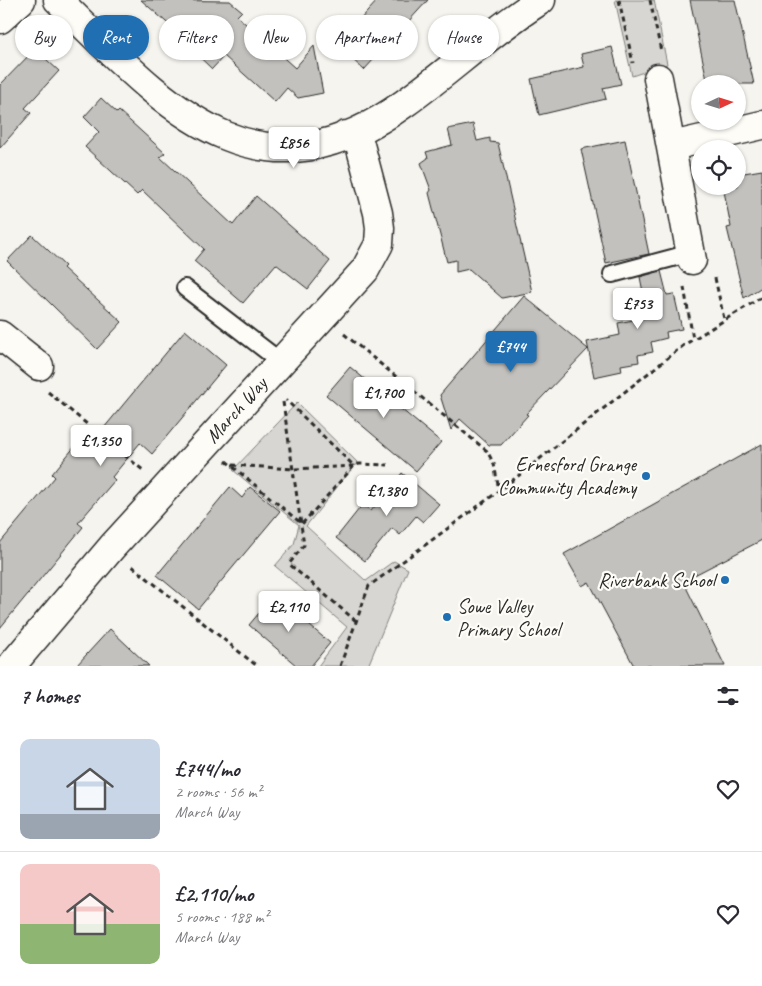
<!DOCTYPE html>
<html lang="en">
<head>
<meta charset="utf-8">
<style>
  body { margin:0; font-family:Caveat,sans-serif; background:#f7f7f7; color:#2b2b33; height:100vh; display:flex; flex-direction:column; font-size:19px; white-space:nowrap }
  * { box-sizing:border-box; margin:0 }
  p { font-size:16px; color:#7c7c81 }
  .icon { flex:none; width:28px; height:28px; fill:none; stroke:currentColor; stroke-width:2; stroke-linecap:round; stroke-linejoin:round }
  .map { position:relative; height:666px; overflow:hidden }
  .panel { display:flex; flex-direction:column; background:#fff; flex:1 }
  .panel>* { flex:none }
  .banner { position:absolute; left:15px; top:15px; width:500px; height:45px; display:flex; gap:10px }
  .needle { width:32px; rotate:86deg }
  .fabs { position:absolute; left:691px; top:75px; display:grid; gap:10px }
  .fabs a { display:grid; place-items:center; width:55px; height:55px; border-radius:50%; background:#fff; box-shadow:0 1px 4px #0004; font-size:25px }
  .price { position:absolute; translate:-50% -42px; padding:0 11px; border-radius:5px; background:#fff; color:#222; font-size:16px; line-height:32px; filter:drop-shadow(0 1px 2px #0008) }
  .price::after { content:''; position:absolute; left:50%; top:30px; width:15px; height:11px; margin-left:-8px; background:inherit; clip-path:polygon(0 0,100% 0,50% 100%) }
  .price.on { background:#1f6fb2; color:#fff }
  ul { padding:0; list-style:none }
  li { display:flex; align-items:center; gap:15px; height:125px; padding:0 20px }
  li+li { border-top:1px solid #e1e1e2 }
  li span { display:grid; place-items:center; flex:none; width:140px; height:100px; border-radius:10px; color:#555 }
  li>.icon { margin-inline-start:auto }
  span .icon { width:60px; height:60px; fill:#fffc; stroke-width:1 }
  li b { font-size:21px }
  h2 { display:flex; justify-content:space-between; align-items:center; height:60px; padding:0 20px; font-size:21px }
  .chip { padding:0 18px; border-radius:22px; background:#fff; box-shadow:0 1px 4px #0004; font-size:18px; line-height:45px }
  .chip.on { background:#1f6fb2; color:#fff }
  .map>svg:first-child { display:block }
</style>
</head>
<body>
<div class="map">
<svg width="762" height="666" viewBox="0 0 762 666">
  <rect width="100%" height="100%" fill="#f5f4ef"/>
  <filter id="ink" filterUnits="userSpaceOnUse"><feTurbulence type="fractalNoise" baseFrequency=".02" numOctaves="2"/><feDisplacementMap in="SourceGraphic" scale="10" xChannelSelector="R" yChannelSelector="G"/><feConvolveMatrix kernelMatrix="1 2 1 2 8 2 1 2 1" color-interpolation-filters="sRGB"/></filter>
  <g filter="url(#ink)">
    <path fill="#d7d6d2" stroke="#81807e" d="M615,0H654L667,64L632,76Z
      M297,403L359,464L354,466L306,526L366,581L394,561L408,569L368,666H318L347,627L275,566L294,544L299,525L233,470Z"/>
    <path fill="#c2c1be" stroke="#2b2b2b" d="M141,0L230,1L242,11L237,16L295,68L314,46L323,93L298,98L287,88L275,102L224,56L212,69L188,46L190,43Z
      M378,0H428L364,70L337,45Z
      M690,0H735L754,84H710L709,79L707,80Z
      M612,47L621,84L603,88L606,99L539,115L531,79L584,67L581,54Z
      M35,49L59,71L25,108L31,113L0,148V85Z
      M101,98L117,113L119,111L165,153L160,157L233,225L256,196L330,261L308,289L276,264L243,303L194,261L204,249L142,190L137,195L85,147L99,132L84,117Z
      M473,124L477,141L490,138V142L498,143L532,292L502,298L469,269L456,272V260L447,262L429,193L431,190L421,163L428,158L426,152L452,145L448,129Z
      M625,140L649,254L606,263L581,149Z
      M762,170V287L744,298L727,228L731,227L723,186H738V174Z
      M32,235L65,266L63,268L122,322L97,349L7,261Z
      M661,271L667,295L674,294L682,329L666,332L667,338L651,342L653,352L638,355L639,362L621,365L622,371L594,377L587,342L620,335L618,323L648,317L640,277Z
      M524,296L588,349L526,414L528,415L501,445H489L460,419L451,430L440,395Z
      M185,330L226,365L152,454L140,443L112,477L115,480L78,523L83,527L0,628V543L55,477L52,474L81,439L89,446Z
      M350,367L441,442L416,471L326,395Z
      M762,444V540L683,581L725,666H634L589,582L582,586L564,554Z
      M402,473L439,504L423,522L416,516L400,535L392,528L365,561L336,538L363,504L371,511Z
      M230,487L242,498L250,487L280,511L198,609L157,575Z
      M274,595L330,643L311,666H297L249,625Z
      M110,629L149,666H76Z"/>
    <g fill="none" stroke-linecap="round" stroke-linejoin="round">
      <g stroke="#2b2b2b" stroke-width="20">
        <path id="lane" d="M612,274L691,253
          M185,288L281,362"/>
      </g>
      <g stroke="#2b2b2b" stroke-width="31">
        <path id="street" d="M58,0C163,102 254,212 405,103C451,70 493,30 541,0
          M658,78L692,260
          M672,146L762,125
          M0,335L39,366
          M11,666L112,547L365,270L379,244L380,228L378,213L359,141L346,135"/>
      </g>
      <g stroke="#2b2b2b" stroke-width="31">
        <path id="secondary" d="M0,19L21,0"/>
      </g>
      <path stroke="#2b2b2b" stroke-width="3" stroke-dasharray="5 4" stroke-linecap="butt" d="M619,0L633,63
        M650,0L661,51
        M715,278L724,319
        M684,287L693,339
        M344,334L487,451L494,464L499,490
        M48,392L144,471
        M283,402L304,545L289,564L356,621
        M226,461L302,524L354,466L286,400
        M232,465L294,469L354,466L359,464L388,465
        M132,566L257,666
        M340,666L369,586L499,491L684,345L762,297"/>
      <use href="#lane" stroke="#fdfcf7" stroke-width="16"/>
      <use href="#street" stroke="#fdfcf7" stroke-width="28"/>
      <use href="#secondary" stroke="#fdfcf7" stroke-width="28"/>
    </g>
  </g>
  <g fill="#1f6fb2" stroke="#fdfcf7" stroke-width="2">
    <circle cx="646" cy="476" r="5"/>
    <circle cx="725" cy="580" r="5"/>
    <circle cx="447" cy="617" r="5"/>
  </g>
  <g text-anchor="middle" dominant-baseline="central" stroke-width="4.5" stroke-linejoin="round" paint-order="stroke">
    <g font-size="20" fill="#2b2b2b" stroke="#fdfcf7">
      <text transform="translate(236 410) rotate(-48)">March Way</text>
    </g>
    <g font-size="20" fill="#2b2b2b" stroke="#fdfcf7" text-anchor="end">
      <text x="636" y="464">Ernesford Grange<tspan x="636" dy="23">Community Academy</tspan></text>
      <text x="715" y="580">Riverbank School</text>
      <text x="457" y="606" text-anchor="start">Sowe Valley<tspan x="457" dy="23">Primary School</tspan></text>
    </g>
  </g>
</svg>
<div class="fabs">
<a><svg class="needle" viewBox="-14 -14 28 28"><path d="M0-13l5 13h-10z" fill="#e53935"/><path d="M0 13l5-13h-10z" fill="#7c7c81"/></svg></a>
<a><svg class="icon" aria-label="locate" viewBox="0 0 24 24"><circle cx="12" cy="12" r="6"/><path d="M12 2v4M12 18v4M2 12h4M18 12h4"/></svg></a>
</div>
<b class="price" style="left:294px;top:169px">£856</b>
<b class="price" style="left:638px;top:330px">£753</b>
<b class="price on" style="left:511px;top:373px">£744</b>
<b class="price" style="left:384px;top:419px">£1,700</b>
<b class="price" style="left:101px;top:467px">£1,350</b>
<b class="price" style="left:387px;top:517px">£1,380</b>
<b class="price" style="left:289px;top:633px">£2,110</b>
<div class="banner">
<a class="chip">Buy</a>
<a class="chip on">Rent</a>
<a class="chip">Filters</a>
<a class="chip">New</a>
<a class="chip">Apartment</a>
<a class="chip">House</a>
</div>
</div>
<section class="panel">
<h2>7 homes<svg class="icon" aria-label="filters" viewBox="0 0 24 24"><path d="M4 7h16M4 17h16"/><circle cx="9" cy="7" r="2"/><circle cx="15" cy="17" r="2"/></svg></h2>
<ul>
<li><span style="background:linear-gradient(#c9d6e8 75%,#9aa5b1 0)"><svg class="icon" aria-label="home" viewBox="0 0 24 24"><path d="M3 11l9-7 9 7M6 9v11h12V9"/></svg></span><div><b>£744/mo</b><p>2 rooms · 56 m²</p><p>March Way</p></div><svg class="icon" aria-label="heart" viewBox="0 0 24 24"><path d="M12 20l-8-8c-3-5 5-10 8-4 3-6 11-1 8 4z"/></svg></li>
<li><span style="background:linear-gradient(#f6c9c9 60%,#8fb573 0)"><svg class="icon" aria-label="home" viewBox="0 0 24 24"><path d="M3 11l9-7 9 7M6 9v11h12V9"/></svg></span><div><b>£2,110/mo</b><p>5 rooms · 188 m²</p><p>March Way</p></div><svg class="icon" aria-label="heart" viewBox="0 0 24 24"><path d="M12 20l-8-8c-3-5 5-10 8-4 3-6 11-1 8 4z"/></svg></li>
</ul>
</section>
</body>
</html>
